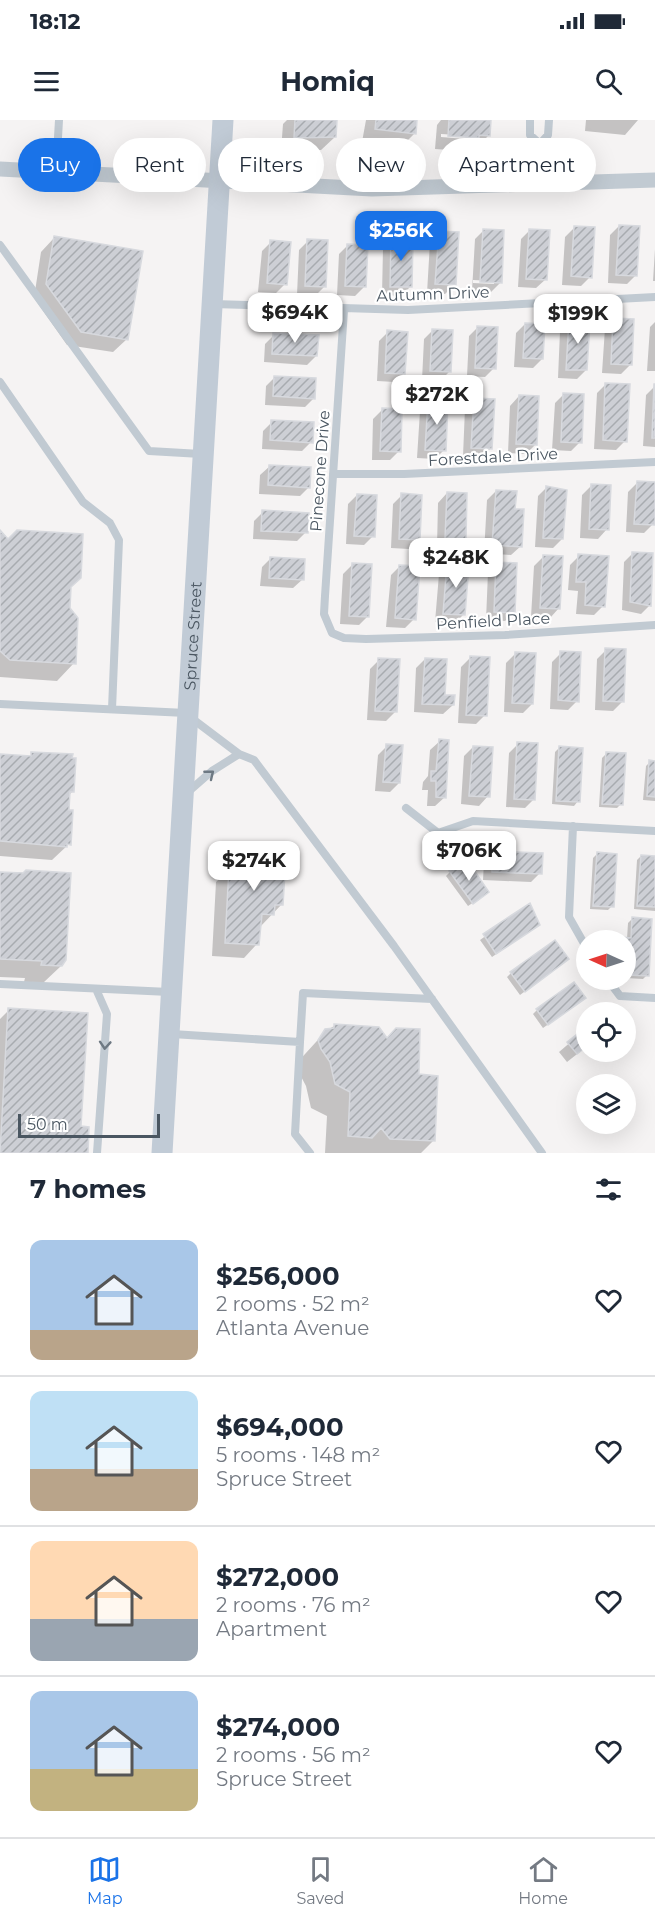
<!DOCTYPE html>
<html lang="en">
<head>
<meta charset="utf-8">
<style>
  body { margin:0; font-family:Montserrat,sans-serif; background:#f2f2f3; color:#1f2937; height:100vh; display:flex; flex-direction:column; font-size:22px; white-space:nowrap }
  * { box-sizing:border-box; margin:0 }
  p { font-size:20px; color:#747a83 }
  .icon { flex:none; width:33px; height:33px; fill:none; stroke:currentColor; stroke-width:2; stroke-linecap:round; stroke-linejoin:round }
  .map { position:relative; height:1033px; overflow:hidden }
  .panel { display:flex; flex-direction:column; background:#fff; flex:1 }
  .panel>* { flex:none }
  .guide { position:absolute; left:18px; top:18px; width:620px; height:54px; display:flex; gap:12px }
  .needle { width:39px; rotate:273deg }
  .buttons { position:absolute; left:576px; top:810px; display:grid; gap:12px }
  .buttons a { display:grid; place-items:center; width:60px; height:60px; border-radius:50%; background:#fff; box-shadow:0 6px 24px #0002; font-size:30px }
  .scale { position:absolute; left:18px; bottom:15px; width:142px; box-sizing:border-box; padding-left:6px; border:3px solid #4a5661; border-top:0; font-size:16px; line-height:21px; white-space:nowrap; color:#4a5661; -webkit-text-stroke:4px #fff; paint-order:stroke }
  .price { position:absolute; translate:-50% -51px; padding:0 14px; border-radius:12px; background:#fff; color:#222; font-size:20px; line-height:39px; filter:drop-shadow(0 2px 3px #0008) }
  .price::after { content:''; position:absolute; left:50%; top:36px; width:18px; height:14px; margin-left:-9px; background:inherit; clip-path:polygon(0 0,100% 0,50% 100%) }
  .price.on { background:#1a73e8; color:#fff }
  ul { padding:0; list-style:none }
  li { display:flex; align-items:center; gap:18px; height:150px; padding:0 30px }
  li+li { border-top:2px solid #e0e1e3 }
  li span { display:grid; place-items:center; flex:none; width:168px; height:120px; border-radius:12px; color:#555 }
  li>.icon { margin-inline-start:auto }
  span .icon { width:72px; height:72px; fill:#fffc; stroke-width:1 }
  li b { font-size:26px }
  h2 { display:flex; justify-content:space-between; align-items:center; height:72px; padding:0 30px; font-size:26px }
  .pill { padding:0 21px; border-radius:27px; background:#fff; box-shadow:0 6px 24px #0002; font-size:21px; line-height:54px }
  .pill.on { background:#1a73e8; color:#fff }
  .status { display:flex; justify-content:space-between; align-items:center; height:42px; padding:0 30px; background:#fff; direction:ltr }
  .status svg { height:16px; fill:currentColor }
  header { display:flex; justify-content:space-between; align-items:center; height:78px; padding:0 30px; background:#fff; font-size:27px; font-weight:700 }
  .menu { display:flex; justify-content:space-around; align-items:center; height:84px; border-top:2px solid #e0e1e3; background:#fff; font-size:16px; color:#747a83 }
  .menu a { display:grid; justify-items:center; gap:3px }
  .menu .on { color:#1a73e8 }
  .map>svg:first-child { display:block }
</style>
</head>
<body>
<div class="status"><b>18:12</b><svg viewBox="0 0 49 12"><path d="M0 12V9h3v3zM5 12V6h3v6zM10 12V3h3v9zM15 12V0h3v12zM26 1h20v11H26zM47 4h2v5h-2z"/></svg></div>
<header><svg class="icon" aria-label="menu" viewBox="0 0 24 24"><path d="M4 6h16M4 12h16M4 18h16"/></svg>Homiq<svg class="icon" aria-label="search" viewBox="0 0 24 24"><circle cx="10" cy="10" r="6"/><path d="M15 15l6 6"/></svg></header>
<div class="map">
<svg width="655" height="1033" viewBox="0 0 655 1033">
  <defs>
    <pattern id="building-hatch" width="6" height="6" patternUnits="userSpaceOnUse" patternTransform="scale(1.5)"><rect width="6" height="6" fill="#cdcfd5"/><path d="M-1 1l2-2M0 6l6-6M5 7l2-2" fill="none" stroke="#a8abb0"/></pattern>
  </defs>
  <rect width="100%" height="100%" fill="#f5f3f3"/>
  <path fill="#0003" fill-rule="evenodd" d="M287,0H336L335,17L321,30L281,31L283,4Z
    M366,0H415V13L401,27L362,22Z
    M441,0H490L489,15L475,29L467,28L464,31L435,29L437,5ZM441,14L478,16V20L441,17Z
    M586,0H638L625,15L585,11Z
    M619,106L636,155L627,164L608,163L610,115Z
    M574,108L590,157L581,166L562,165L565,117Z
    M484,110L500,163L491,172L472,171L475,119ZM473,160L494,161V164L473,163Z
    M530,110L546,159L536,168L518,167L521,119Z
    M439,113L454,165L445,174L427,173L430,122Z
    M54,118L127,219L113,232L67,225L34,178L41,132Z
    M392,119L410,167L401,176L382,175L383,128Z
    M308,121L324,167L315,176L297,175L299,130Z
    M271,122L285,164L276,173L258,172L262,131Z
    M348,125L364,167L355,176L337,175L339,134Z
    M655,129V161H653Z
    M614,199L630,245L621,254L602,253L605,208Z
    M569,202L586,250L577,259L558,258L560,211Z
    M655,202V251H647L650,207Z
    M525,204L542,239L533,248L514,247L516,213Z
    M478,207L494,248L485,257L467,256L469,216Z
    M433,210L449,252L440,261L422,260L424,219Z
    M388,212L404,253L395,262L377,261L379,221Z
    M274,215L316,236L307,245L264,242L265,224Z
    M275,257L314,278L305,287L265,285L266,266Z
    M606,264L625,321L616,330L594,329L597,273Z
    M655,266V327L643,326L646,275Z
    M564,274L580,322L571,331L552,330L555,283Z
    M519,276L535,325L526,334L508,333L510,286Z
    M475,279L491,328L482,337L463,336L465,288Z
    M429,282L444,330L435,339L417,338L420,291Z
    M382,290L399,331L390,340H372L373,299Z
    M272,302L311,322L302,331L262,329L263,311Z
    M270,346L309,367L300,376L259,374L260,355Z
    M637,363L655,364L653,404L644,413L626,412L628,372Z
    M591,366L607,409L598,419L580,418L582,375Z
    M547,367L562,419L553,428L535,427L538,376Z
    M496,371L514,390L521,426L511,435L484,433L487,380Z
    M447,373L464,418L455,427H437L438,383Z
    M357,375L373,416L364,425L346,424L348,384Z
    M402,375L418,420L409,429L391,428L393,384Z
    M263,392L306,412L297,421L253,419L254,401Z
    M0,412L7,421L69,468L68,488L74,543L57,561L0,557Z
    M633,433L650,485L641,494L622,490L624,442Z
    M579,436L603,486L594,495L576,494L578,471L568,470L570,445Z
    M543,437L559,488L550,498L531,497L534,446Z
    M271,438L303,459L293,468L260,466L262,447Z
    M497,443L514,492L505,501L486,500L488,452Z
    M352,445L368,496L359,505L340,504L343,454Z
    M448,445L463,495L454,504L435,502L439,454Z
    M400,446L414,499L405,508L386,507L391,455Z
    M606,530L623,581L613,591L595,590L597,539Z
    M561,533L577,581L568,590L550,589L552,542Z
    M515,534L532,584L523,593L504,592L506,543Z
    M470,538L485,595L476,604L458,603L461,547Z
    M425,539L443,576L453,585L443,594L414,592L416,548Z
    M379,540L395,592L386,601L367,600L370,549Z
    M440,621L445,677L435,686H427L428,670H422L423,662L428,656L430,630Z
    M518,624L534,679L525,688L506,687L509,633Z
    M387,626L399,663L390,672L375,671L378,635Z
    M473,627L488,676L479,686L461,684L464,636Z
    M559,628L578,681L574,686L552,684L555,632Z
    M32,634L72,672L69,675V724L52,740L0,736V635L29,637Z
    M606,634L621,684L617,688L599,687L602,638Z
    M650,642H655V681L643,680L646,646Z
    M257,724L282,784L259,808L257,824L244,838L212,836L216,762L226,753V744L240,730L250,731Z
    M493,733L540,753L531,762L483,760L484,742Z
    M597,734L612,786L608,790L590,789L593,738Z
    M641,736L655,737V791L634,789L637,740Z
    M0,752L70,754L61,846L43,863L24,862L25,858L0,857Z
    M450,752L483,776L468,786L446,756Z
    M529,785L539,805L492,837L480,820Z
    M632,799L647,855L643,859L626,858V820H620L627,819L628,803Z
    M563,843L520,875L507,857L511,853Z
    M580,882L543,908L533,894L537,890Z
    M9,890L80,1008H87L86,1033H0V899Z
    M334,906L386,919L417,956L433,1021L421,1033H325L327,996L311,988L306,966L295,945L326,911Z
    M586,909V927L567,942L559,932Z"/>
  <path fill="url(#building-hatch)" stroke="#d7d9de" stroke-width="1.5" d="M295,0H337L336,17L294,18Z
    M376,0H417L416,14L375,9Z
    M449,0H491L490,16L479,15V18L448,16Z
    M619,105L640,106L637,156L616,155Z
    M574,106L595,107L592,158L571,156Z
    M483,109L504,110L502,163L480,162Z
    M529,109L550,110L547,160L526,159Z
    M439,111L459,112L456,165L435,164Z
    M54,116L143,131L128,220L81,212L46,164Z
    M391,117L413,118L412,167H390Z
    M307,119L328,120L326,167L305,166Z
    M270,120L291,122L287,165L267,163Z
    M347,124L368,125L366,167L345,166Z
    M613,198L634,199L632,245L611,244Z
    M569,200L590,201L587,250H566Z
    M525,203L545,204L543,239L523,238Z
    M477,206L498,207L496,249L475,248Z
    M432,209L453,210L451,252L430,251Z
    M387,210L408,212L405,254L385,253Z
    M273,213L319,215L317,236L272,234Z
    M274,256L316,258L315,279L273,276Z
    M605,263L630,264L627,322L603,320Z
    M654,264H655V318H652Z
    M563,273L584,274L582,323L561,322Z
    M519,275L539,276L537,325L516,324Z
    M474,278L495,279L492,329L471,328Z
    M428,280L448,282L446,331L425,330Z
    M382,288L402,289L401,332L380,331Z
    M271,300L314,302L313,323L270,320Z
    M269,345L311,347L310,368L268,365Z
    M637,361L655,362V405L634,404Z
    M591,364L611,365L609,410L589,409Z
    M546,366L567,370L563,419L543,418Z
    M496,370L517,371L515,389H524L522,427L492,425Z
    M447,372L467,373L466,419L445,418Z
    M401,373L422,375L420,420L399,419Z
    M357,374L377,375L375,417L354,416Z
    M262,390L309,393L308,413L261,411Z
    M0,410L8,419L17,410L83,414L81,458L71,467L70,488L78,498L76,544L10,540L0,531Z
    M632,432L653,433L651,486L630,482Z
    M578,434L609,436L605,487L585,485L586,462H576Z
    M543,435L563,436L560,489L540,488Z
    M270,437L305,439L304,460L269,458Z
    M496,442L517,443L515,493L494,492Z
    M352,443L372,444L369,497L349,496Z
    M447,443L469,445L465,495L443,494Z
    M399,445L420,446L416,500L395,498Z
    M605,528L626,529L624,582L603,581Z
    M560,531L581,532L579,582L558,580Z
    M515,532L536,533L533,584L512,583Z
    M470,536L490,537L487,596L466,595Z
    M378,538L400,539L397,592L375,591Z
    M425,538L447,539L445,575H455L454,585L422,584Z
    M439,619L449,620L446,678L436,677V661H431V651H436Z
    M517,622L538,623L535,680L514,679Z
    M386,624L403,625L400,663L383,662Z
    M473,626L493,627L490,677L469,676Z
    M559,626L583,628L580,682L556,681Z
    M31,632L73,634L72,638H76L74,672H70L69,690H73L71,725L67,724V727L0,721V634L31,636Z
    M606,632L626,633L623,685L602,684Z
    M649,640L655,641V677L647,676Z
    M257,722L282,724L281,735L286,736L283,785H275L274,795L262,794L259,825L225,823L229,747L238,748L239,729L256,730Z
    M492,731L543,733L542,754L492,752Z
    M597,732L617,734L614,787L593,786Z
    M641,735L655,736V787L637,786Z
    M467,740L489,772L473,784L449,751Z
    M26,750L71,753L66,840L62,846L41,845L42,841L0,839V752L23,753Z
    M530,783L540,805L496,834L483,814Z
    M632,797L652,799L649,856L628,855L629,837H626V820H622V817L631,818Z
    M555,820L569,839L525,872L510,852Z
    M574,862L586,878L548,905L536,889Z
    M8,888L88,893L81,1006L89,1007L88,1033H0Z
    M334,904L379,907L387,918L396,908L420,909L419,954L438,956L435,1021L390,1019L381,1008L372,1018L348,1016L350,972L335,964L330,942L321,929L318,920L325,909L334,908Z
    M586,907V927L577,934L567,922Z"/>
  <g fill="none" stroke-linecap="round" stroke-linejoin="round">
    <path stroke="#c1cad2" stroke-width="8" d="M530,0V15L540,24
      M56,52L59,0
      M538,62L540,24L548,15L549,0
      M0,125L149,331L201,334
      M213,184L408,190L655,177
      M344,190L325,476L324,494L332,513L344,518L366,519L505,515L655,505
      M0,262L83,382L110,403L119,420L112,589
      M333,354H404L655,342
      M0,584L186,593
      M190,597L239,634L254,640L394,826L542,1033
      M188,672L212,651L239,634
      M406,688L438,713L473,701L655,711
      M573,706L569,797L586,827
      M608,860L620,876L655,878
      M0,864L169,872
      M96,869L107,894L97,1033
      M172,914L300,922L295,1014L310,1033
      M300,922L303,873L432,879"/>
    <path stroke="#c1cad2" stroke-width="15" d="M0,49L372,69L655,60"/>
    <path stroke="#c1cbd6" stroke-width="21" id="s1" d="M162,1033L223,0"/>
  </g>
  <defs><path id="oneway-chevron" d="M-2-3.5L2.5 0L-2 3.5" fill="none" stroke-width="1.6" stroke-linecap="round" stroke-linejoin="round" transform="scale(1.5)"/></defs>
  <g stroke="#6e7983">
    <use href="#oneway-chevron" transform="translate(210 654) rotate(-39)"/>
    <use href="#oneway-chevron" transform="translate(105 925) rotate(94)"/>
  </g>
  <g text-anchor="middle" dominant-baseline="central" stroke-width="4.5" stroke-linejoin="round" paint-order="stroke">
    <g font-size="16" fill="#4a5661" stroke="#fff">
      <text transform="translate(433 174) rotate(-2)">Autumn Drive</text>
      <text transform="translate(493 337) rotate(-3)">Forestdale Drive</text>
      <text transform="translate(320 351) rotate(-86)">Pinecone Drive</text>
      <text transform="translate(493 501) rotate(-3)">Penfield Place</text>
      <text stroke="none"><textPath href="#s1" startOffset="518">Spruce Street</textPath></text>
    </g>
  </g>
</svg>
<div class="buttons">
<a><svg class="needle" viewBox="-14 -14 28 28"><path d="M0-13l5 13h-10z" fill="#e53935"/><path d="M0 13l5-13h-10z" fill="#747a83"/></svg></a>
<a><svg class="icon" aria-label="locate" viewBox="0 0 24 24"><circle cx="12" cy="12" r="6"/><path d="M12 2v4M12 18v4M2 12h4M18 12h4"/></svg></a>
<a><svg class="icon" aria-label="layers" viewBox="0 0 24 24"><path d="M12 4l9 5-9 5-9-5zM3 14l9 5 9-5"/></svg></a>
</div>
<div class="scale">50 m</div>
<b class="price on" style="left:401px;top:142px">$256K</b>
<b class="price" style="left:295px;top:224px">$694K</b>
<b class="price" style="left:578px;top:225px">$199K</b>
<b class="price" style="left:437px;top:306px">$272K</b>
<b class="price" style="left:456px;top:469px">$248K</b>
<b class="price" style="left:469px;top:762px">$706K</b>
<b class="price" style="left:254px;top:772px">$274K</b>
<div class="guide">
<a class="pill on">Buy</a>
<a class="pill">Rent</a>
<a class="pill">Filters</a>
<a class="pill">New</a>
<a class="pill">Apartment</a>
</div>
</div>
<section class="panel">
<h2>7 homes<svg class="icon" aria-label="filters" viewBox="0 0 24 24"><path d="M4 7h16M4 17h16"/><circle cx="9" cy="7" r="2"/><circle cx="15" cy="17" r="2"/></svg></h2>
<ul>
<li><span style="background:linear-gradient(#a9c7e8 75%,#b9a48a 0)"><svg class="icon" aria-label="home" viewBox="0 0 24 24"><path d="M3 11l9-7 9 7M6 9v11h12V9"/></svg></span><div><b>$256,000</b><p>2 rooms · 52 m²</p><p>Atlanta Avenue</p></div><svg class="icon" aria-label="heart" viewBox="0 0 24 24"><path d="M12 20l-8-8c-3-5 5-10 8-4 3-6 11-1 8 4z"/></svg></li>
<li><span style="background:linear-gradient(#bfe0f5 65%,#b9a48a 0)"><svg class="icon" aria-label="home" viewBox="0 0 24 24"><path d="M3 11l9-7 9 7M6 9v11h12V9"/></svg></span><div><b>$694,000</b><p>5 rooms · 148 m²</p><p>Spruce Street</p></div><svg class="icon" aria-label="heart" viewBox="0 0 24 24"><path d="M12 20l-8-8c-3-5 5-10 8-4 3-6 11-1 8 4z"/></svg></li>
<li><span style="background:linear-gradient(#ffd9b3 65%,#9aa5b1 0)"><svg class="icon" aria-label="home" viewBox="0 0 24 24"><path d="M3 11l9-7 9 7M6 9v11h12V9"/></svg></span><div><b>$272,000</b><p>2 rooms · 76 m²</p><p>Apartment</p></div><svg class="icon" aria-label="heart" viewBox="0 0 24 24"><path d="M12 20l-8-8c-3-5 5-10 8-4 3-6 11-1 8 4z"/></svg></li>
<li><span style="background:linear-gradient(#a9c7e8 65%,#c2b280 0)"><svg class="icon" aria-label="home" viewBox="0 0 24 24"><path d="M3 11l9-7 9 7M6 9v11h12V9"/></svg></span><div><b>$274,000</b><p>2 rooms · 56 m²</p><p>Spruce Street</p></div><svg class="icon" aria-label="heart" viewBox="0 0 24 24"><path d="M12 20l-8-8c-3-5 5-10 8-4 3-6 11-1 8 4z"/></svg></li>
</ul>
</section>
<nav class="menu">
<a class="on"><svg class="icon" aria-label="map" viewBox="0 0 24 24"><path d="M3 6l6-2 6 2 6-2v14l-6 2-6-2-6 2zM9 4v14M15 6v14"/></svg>Map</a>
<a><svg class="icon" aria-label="saved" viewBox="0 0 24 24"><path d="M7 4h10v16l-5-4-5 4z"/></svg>Saved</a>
<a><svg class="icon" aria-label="home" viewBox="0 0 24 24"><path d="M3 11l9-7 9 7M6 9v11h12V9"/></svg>Home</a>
</nav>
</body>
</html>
